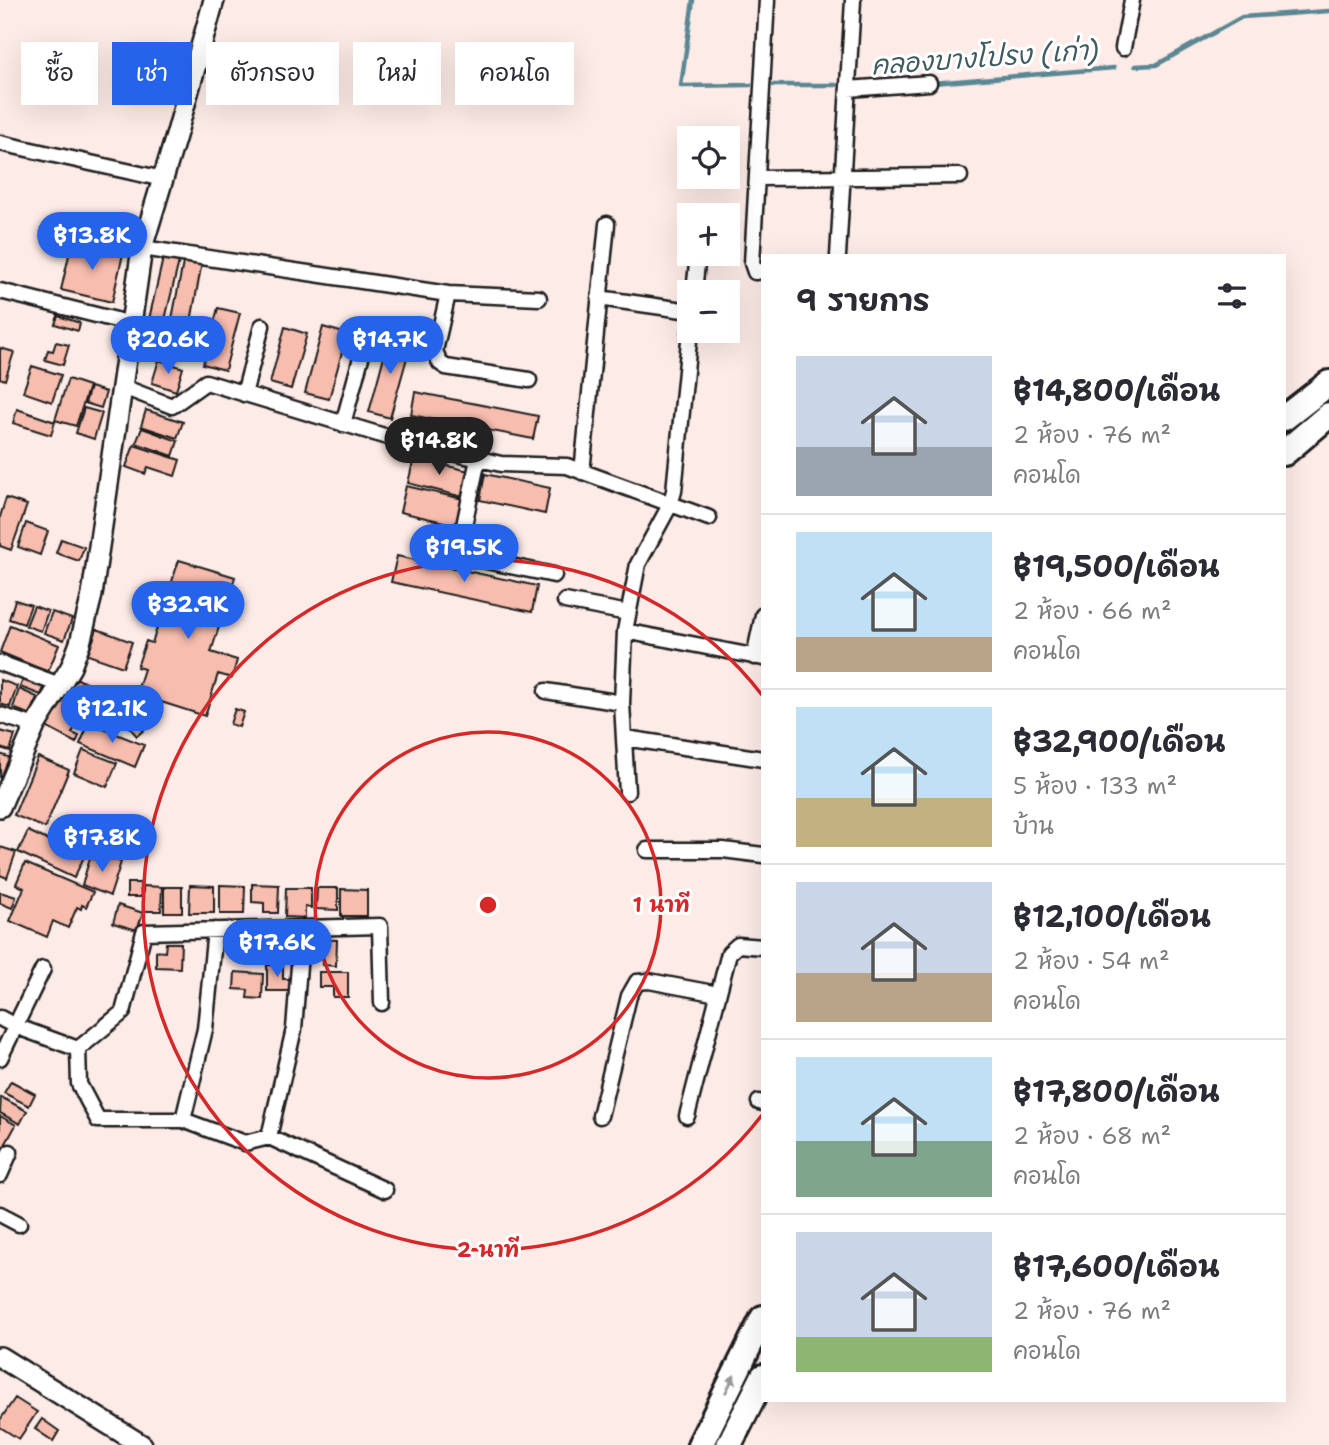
<!DOCTYPE html>
<html lang="th">
<head>
<meta charset="utf-8">
<style>
  body { margin:0; font-family:"Shantell Sans","Playpen Sans Thai",sans-serif; background:#f7f7f7; color:#2b2b33; height:100vh; display:flex; flex-direction:column; font-size:26px; white-space:nowrap }
  * { box-sizing:border-box; margin:0 }
  p { font-size:23px; color:#7c7c81 }
  .icon { flex:none; width:38px; height:38px; fill:none; stroke:currentColor; stroke-width:2; stroke-linecap:round; stroke-linejoin:round }
  .map { position:relative; flex:1; overflow:hidden }
  .drawer { position:absolute; left:761px; top:254px; width:525px; height:1148px; display:flex; flex-direction:column; background:#fff; border-radius:0px; box-shadow:0 7px 28px #0002 }
  .drawer>* { flex:none }
  .banner { position:absolute; left:21px; top:42px; width:635px; height:63px; display:flex; gap:14px }
  .buttons { position:absolute; left:677px; top:126px; display:grid; gap:14px }
  .buttons a { display:grid; place-items:center; width:63px; height:63px; border-radius:0px; background:#fff; box-shadow:0 7px 28px #0002; font-size:35px }
  .price { position:absolute; translate:-50% -60px; padding:0 16px; border-radius:24px; background:#2563eb; color:#fff; font-size:23px; line-height:46px; filter:drop-shadow(0 2px 4px #0008) }
  .price::after { content:''; position:absolute; left:50%; top:42px; width:21px; height:16px; margin-left:-10px; background:inherit; clip-path:polygon(0 0,100% 0,50% 100%) }
  .price.on { background:#222; color:#fff }
  ul { padding:0; list-style:none }
  li { display:flex; align-items:center; gap:21px; height:175px; padding:0 35px }
  li+li { border-top:2px solid #e1e1e2 }
  li span { display:grid; place-items:center; flex:none; width:196px; height:140px; border-radius:0px; color:#555 }
  li>.icon { margin-inline-start:auto }
  span .icon { width:84px; height:84px; fill:#fffc; stroke-width:1 }
  li b { font-size:30px }
  h2 { display:flex; justify-content:space-between; align-items:center; height:84px; padding:0 35px; font-size:30px }
  .tag { padding:0 24px; border-radius:0px; background:#fff; box-shadow:0 7px 28px #0002; font-size:24px; line-height:63px }
  .tag.on { background:#2563eb; color:#fff }
  .map>svg:first-child { display:block }
</style>
</head>
<body>
<div class="map">
<svg width="1329" height="1445" viewBox="0 0 1329 1445">
  <rect width="100%" height="100%" fill="#fdebe7"/>
  <filter id="ink" filterUnits="userSpaceOnUse"><feTurbulence type="fractalNoise" baseFrequency=".0143" numOctaves="2"/><feDisplacementMap in="SourceGraphic" scale="14" xChannelSelector="R" yChannelSelector="G"/><feConvolveMatrix kernelMatrix="1 2 1 2 8 2 1 2 1" color-interpolation-filters="sRGB"/></filter>
  <g filter="url(#ink)">
    <g fill="none" stroke-linecap="round" stroke-linejoin="round">
      <path stroke="#5a8793" stroke-width="4.5" d="M693,0L681,86L750,85
        M1135,66L1156,65L1242,17L1329,11
        M933,83L1114,68
        M774,85H836"/>
    </g>
    <path fill="#f7bdae" stroke="#1c1c1c" stroke-width="2" d="M72,242L123,254L112,302L61,290Z
      M164,254L180,257L162,332L147,328Z
      M184,258L202,262L188,338L169,334Z
      M218,308L240,313L225,370L203,364Z
      M58,316L80,323L78,331L55,324Z
      M285,327L307,334L291,389L270,383Z
      M323,327L347,334L329,399L305,393Z
      M390,334L412,340L390,418L369,412Z
      M56,342L69,345L63,365L45,360L48,350L53,351Z
      M0,348L14,352L5,380L0,378Z
      M159,360L183,368L176,391L152,383Z
      M32,366L61,375L52,402L23,392Z
      M68,379L89,386L76,426L55,420Z
      M90,387L106,392L101,408L85,403Z
      M415,392L538,416L533,439L411,415Z
      M84,408L102,413L94,439L76,433Z
      M17,409L55,422L51,435L13,423Z
      M146,410L183,422L177,438L141,426Z
      M142,428L178,441L173,456L136,443Z
      M134,445L180,460L175,476L148,467L145,474L126,467Z
      M414,458L469,471L463,497L408,483Z
      M485,474L550,488L545,514L480,500Z
      M406,486L463,499L457,525L400,512Z
      M6,498L27,505L11,550L0,546V517Z
      M26,523L48,531L40,555L18,547Z
      M61,539L84,547L79,561L56,553Z
      M397,556L537,586L532,612L391,582Z
      M179,560L235,577L211,652L237,660L232,678L218,674L205,716L136,694L144,669L137,667L146,641L152,643Z
      M15,600L31,605L24,624L9,619Z
      M34,606L48,611L41,631L26,626Z
      M52,612L72,619L64,640L44,633Z
      M10,625L59,645L48,672L0,652Z
      M97,629L132,642L123,667L88,655Z
      M72,676L95,688L72,733L79,736L76,743L46,727Z
      M24,677L45,685L41,695L20,687Z
      M0,680L17,686L10,707L0,704Z
      M19,689L37,697L31,715L13,708Z
      M116,694L146,728L137,736L107,702Z
      M235,709L244,712L239,727L230,724Z
      M89,723L144,745L135,767L80,744Z
      M0,731L15,735L10,751L0,748Z
      M83,750L117,763L107,787L74,773Z
      M0,754L11,758L1,789L0,788Z
      M38,757L69,770L45,828L14,815Z
      M28,831L84,857L74,878L18,852Z
      M0,847L16,852L7,878L0,875Z
      M96,852L121,862L110,896L82,885L90,858L94,859Z
      M25,863L93,892L86,907L82,905L81,909L77,907L68,928L53,921L47,937L10,921L24,888L16,884Z
      M127,883H140L141,897H127Z
      M252,884L279,885L278,913H264V903L252,902Z
      M190,885L214,886V913H189Z
      M220,885L245,886L244,914H220Z
      M143,886L162,887L161,911H143Z
      M164,887H182V912H164Z
      M286,888H311V908L305,907V918L285,917Z
      M317,888H338V910L316,909Z
      M341,889L367,890V916H341Z
      M0,892L16,897L12,908L0,903Z
      M118,905L143,913L137,930L113,923Z
      M267,936H282L283,948H296V962H267Z
      M240,937L264,938V962H246V950H240Z
      M311,939L337,940L336,966L323,965V955H311Z
      M166,943H181L180,968L156,967V951L165,952Z
      M267,965H283V979H292L291,991H267Z
      M235,972L263,974L262,999L247,998L248,990L234,989Z
      M319,972H348V997H333V987H319Z
      M11,1081L35,1094L29,1106L4,1093Z
      M1,1097L27,1111L20,1124L0,1113Z
      M0,1116L16,1125L0,1154Z
      M15,1398L37,1412L19,1439L0,1427V1420Z
      M42,1419L59,1431L53,1441L35,1429Z"/>
    <g fill="none" stroke-linecap="round" stroke-linejoin="round">
      <g stroke="#1c1c1c" stroke-width="19">
        <path id="street" d="M1123,48L1132,0
          M848,89L929,83
          M0,143L163,179
          M757,178L960,176
          M142,248L448,294L539,298
          M838,256L853,0
          M763,271L755,272L752,263L767,0
          M0,291L132,324
          M694,292L698,254
          M448,294L435,351L440,363L446,367L529,380
          M599,298L690,311
          M123,387L172,406L206,382L381,435L466,456L501,464L567,466L709,518
          M244,394L262,326
          M343,424L365,343
          M582,472L607,224
          M424,548L554,575
          M458,554L478,459
          M565,601L628,613
          M625,631L763,658
          M754,657L763,615
          M0,663L60,685
          M546,691L622,703
          M0,715L35,726
          M625,738L763,759
          M627,792L622,703L625,631L638,564L670,505L674,491L690,331
          M647,850H723L763,855
          M0,1018L15,1026L78,1049L79,1084L98,1120H183L245,1143L269,1137L385,1190
          M78,1049L123,1012L144,932L380,926L382,1003
          M0,1058L43,969
          M759,1102L763,1103
          M600,1116L629,996L637,982L649,981L718,994
          M687,1116L729,953L738,945L763,947
          M183,1120L205,1029L215,930
          M269,1137L294,1029L302,928
          M0,1175L10,1152
          M0,1214L19,1224"/>
      </g>
      <g stroke="#1c1c1c" stroke-width="24">
        <path id="secondary" d="M0,807L35,726L71,667L80,643L92,595L142,248L176,136L214,0
          M0,1357L142,1445"/>
      </g>
      <g stroke="#1c1c1c" stroke-width="30">
        <path id="highway" d="M1284,418L1329,383
          M1284,453L1329,415
          M700,1445L763,1318
          M729,1445L763,1377"/>
      </g>
      <use href="#street" stroke="#fff" stroke-width="14"/>
      <use href="#secondary" stroke="#fff" stroke-width="19"/>
      <use href="#highway" stroke="#fff" stroke-width="24"/>
    </g>
    <defs><path id="oneway-solid" d="M-6-.8H1V-3.2L6.5 0L1 3.2V.8H-6Z" transform="scale(1.75)"/></defs>
    <use fill="#999" href="#oneway-solid" transform="translate(730 1384) rotate(-63)"/>
  </g>
  <g fill="none" stroke="#d62828" stroke-width="3.5">
    <circle cx="488" cy="905" r="173"/>
    <path d="M762 1115A345 345 0 1 1 762 695"/>
  </g>
  <g text-anchor="middle" dominant-baseline="central" stroke-width="6" stroke-linejoin="round" paint-order="stroke">
    <g font-size="26" font-style="italic" fill="#405b61" stroke="#fff">
      <text transform="translate(985 57) rotate(-4)">คลองบางโปรง (เก่า)</text>
    </g>
  </g>
  <circle cx="488" cy="905" r="10" fill="#d62828" stroke="#fff" stroke-width="3.5"/>
  <g font-size="21" text-anchor="middle" font-weight="bold" fill="#d62828" stroke="#fff" stroke-width="6" stroke-linejoin="round" paint-order="stroke">
    <text x="661" y="912">1 นาที</text>
    <text x="488" y="1257">2 นาที</text>
  </g>
</svg>
<div class="buttons">
<a><svg class="icon" aria-label="locate" viewBox="0 0 24 24"><circle cx="12" cy="12" r="6"/><path d="M12 2v4M12 18v4M2 12h4M18 12h4"/></svg></a>
<a>+</a>
<a>−</a>
</div>
<b class="price" style="left:92px;top:272px">฿13.8K</b>
<b class="price" style="left:168px;top:376px">฿20.6K</b>
<b class="price" style="left:390px;top:376px">฿14.7K</b>
<b class="price on" style="left:439px;top:477px">฿14.8K</b>
<b class="price" style="left:464px;top:584px">฿19.5K</b>
<b class="price" style="left:188px;top:641px">฿32.9K</b>
<b class="price" style="left:112px;top:745px">฿12.1K</b>
<b class="price" style="left:102px;top:874px">฿17.8K</b>
<b class="price" style="left:277px;top:979px">฿17.6K</b>
<div class="banner">
<a class="tag">ซื้อ</a>
<a class="tag on">เช่า</a>
<a class="tag">ตัวกรอง</a>
<a class="tag">ใหม่</a>
<a class="tag">คอนโด</a>
</div>
<section class="drawer">
<h2>9 รายการ<svg class="icon" aria-label="filters" viewBox="0 0 24 24"><path d="M4 7h16M4 17h16"/><circle cx="9" cy="7" r="2"/><circle cx="15" cy="17" r="2"/></svg></h2>
<ul>
<li><span style="background:linear-gradient(#c9d6e8 65%,#9aa5b1 0)"><svg class="icon" aria-label="home" viewBox="0 0 24 24"><path d="M3 11l9-7 9 7M6 9v11h12V9"/></svg></span><div><b>฿14,800/เดือน</b><p>2 ห้อง · 76 m²</p><p>คอนโด</p></div></li>
<li><span style="background:linear-gradient(#bfe0f5 75%,#b9a48a 0)"><svg class="icon" aria-label="home" viewBox="0 0 24 24"><path d="M3 11l9-7 9 7M6 9v11h12V9"/></svg></span><div><b>฿19,500/เดือน</b><p>2 ห้อง · 66 m²</p><p>คอนโด</p></div></li>
<li><span style="background:linear-gradient(#bfe0f5 65%,#c2b280 0)"><svg class="icon" aria-label="home" viewBox="0 0 24 24"><path d="M3 11l9-7 9 7M6 9v11h12V9"/></svg></span><div><b>฿32,900/เดือน</b><p>5 ห้อง · 133 m²</p><p>บ้าน</p></div></li>
<li><span style="background:linear-gradient(#c9d6e8 65%,#b9a48a 0)"><svg class="icon" aria-label="home" viewBox="0 0 24 24"><path d="M3 11l9-7 9 7M6 9v11h12V9"/></svg></span><div><b>฿12,100/เดือน</b><p>2 ห้อง · 54 m²</p><p>คอนโด</p></div></li>
<li><span style="background:linear-gradient(#bfe0f5 60%,#7fa58c 0)"><svg class="icon" aria-label="home" viewBox="0 0 24 24"><path d="M3 11l9-7 9 7M6 9v11h12V9"/></svg></span><div><b>฿17,800/เดือน</b><p>2 ห้อง · 68 m²</p><p>คอนโด</p></div></li>
<li><span style="background:linear-gradient(#c9d6e8 75%,#8fb573 0)"><svg class="icon" aria-label="home" viewBox="0 0 24 24"><path d="M3 11l9-7 9 7M6 9v11h12V9"/></svg></span><div><b>฿17,600/เดือน</b><p>2 ห้อง · 76 m²</p><p>คอนโด</p></div></li>
</ul>
</section>
</div>
</body>
</html>
